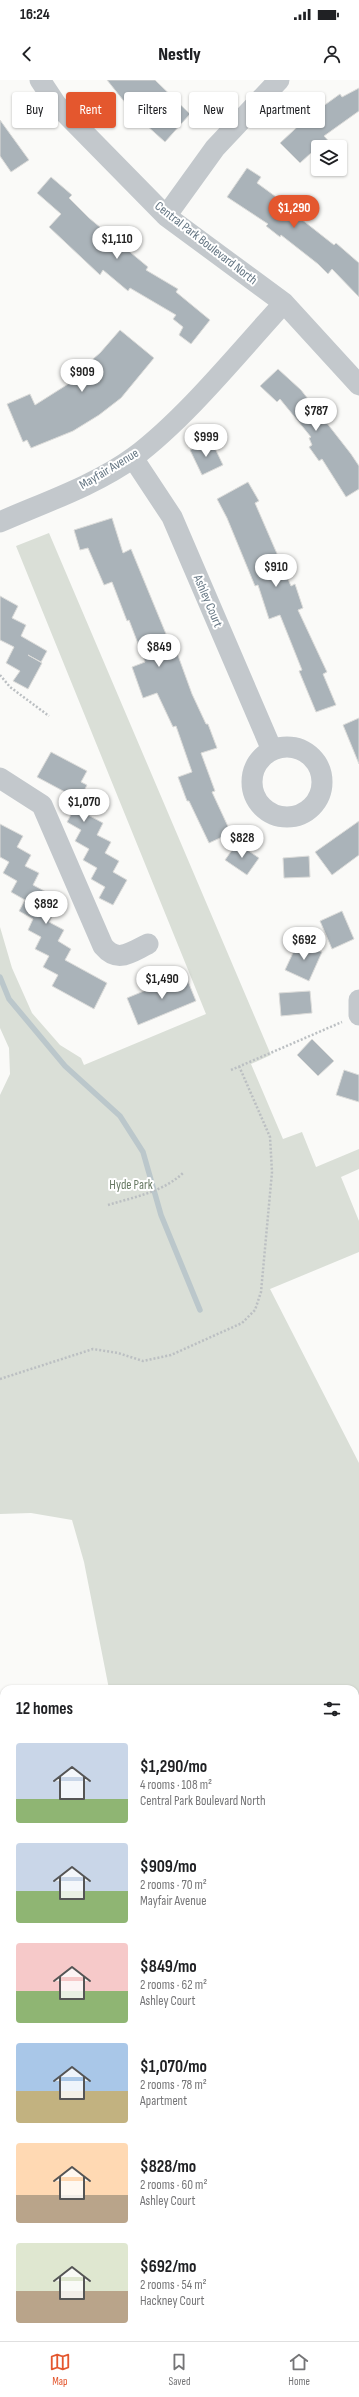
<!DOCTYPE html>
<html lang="en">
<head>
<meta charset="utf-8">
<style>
  body { margin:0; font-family:"Sofia Sans Condensed",sans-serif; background:#f6f6f6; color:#202124; height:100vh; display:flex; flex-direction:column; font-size:15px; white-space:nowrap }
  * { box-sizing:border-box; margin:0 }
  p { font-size:13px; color:#757577 }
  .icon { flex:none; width:22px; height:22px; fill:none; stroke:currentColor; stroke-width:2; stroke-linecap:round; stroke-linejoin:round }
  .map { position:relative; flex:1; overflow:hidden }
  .drawer { position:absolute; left:0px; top:1605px; width:359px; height:656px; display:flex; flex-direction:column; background:#fff; border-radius:12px 12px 0 0; box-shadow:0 1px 3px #0004 }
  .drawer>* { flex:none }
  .guide { position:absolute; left:12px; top:12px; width:335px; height:36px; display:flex; gap:8px }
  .controls { position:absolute; left:311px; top:60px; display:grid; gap:8px }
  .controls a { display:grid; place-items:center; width:36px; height:36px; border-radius:4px; background:#fff; box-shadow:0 1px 3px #0004; font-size:20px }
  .price { position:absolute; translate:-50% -34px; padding:0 9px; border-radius:14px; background:#fff; color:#222; font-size:13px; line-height:26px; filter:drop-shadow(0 1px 2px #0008) }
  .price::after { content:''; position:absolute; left:50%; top:24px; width:12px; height:9px; margin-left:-6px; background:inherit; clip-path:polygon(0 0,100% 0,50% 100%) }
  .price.current { background:#e4572e; color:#fff }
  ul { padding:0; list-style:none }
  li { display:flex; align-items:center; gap:12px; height:100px; padding:0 16px }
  li span { display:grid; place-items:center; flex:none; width:112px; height:80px; border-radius:4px; color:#555 }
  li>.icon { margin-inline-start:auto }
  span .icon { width:48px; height:48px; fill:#fffc; stroke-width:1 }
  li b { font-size:17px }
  h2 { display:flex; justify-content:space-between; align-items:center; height:48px; padding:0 16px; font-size:17px }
  .tag { padding:0 14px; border-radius:4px; background:#fff; box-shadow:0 1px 3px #0004; font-size:14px; line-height:36px }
  .tag.current { background:#e4572e; color:#fff }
  .status { display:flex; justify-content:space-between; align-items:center; height:28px; padding:0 20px; background:#fff; direction:ltr }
  .status svg { height:11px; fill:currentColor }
  header { display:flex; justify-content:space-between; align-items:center; height:52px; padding:0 16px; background:#fff; font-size:18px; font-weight:800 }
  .tabs { display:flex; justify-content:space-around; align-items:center; height:56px; border-top:1px solid #e0e0e0; background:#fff; font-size:11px; color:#757577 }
  .tabs a { display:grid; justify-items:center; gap:2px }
  .tabs .current { color:#e4572e }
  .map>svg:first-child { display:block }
</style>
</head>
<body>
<div class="status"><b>16:24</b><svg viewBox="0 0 49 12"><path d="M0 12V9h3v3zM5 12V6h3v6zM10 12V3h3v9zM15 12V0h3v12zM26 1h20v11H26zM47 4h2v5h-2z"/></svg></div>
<header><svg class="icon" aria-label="back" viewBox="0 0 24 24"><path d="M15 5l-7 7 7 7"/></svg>Nestly<svg class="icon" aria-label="person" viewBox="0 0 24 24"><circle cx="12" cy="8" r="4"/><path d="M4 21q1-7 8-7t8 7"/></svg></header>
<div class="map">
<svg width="359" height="2261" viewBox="0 0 359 2261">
  <rect width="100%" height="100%" fill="#fafaf8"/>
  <path fill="#dadfd7" d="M49,453L271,975L251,984L283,1059L302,1052L316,1087L359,1069V1089L341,1097L359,1141V1172L270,1209L359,1383V1955L355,1952V1609H109L84,1482L72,1440L31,1433L0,1434V1015L10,994L9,968L0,948V847L12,888L32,933L60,965L81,978L84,985L206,934L16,466Z
    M4,1663V2257H201L198,2261H0V1665Z"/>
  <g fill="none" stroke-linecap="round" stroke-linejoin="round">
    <path stroke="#bbc7cb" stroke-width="5.5" d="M0,897L9,919L65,986L120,1036L143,1072L161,1135L200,1230
      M0,1745H4
      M0,1996L4,1995
      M0,2035L4,2040
      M89,2257L90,2261"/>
  </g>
  <path fill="#aab3b9" stroke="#dcdcda" d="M107,0H155L190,34L165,62L135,35Z
    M359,8V31L324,56L334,67H318V80L311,73L300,83L280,63L308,37L340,14L342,17Z
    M0,40L29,80L11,92L0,76Z
    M247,88L261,97L257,103L298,133L296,135L334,165L336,163L359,183V217L332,189L328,194L318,184L281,155L280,157L266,146L268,144L227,117Z
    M51,97L72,115L69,118L89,138L148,187L146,190L178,209L176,212L210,240L191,264L179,255L183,247L173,239L176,235L130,208L128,211L103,190L100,195L49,147L61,134L37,113Z
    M120,250L154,278L121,318L99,335L73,351L31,368L27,360L23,362L7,324L30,314L35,325L76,299L73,296L100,273Z
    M278,289L301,310L351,374L359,386V409L346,417L322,379L319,381L309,367L312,365L309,358L311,357L280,319L277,322L260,306Z
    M211,360L223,385L202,395L190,370Z
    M248,402L259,421L255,423L291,506L295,504L303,528L298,530L327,592L323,594L336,625L316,632L299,591L302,590L280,535L269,539L258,505L255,506L227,438L217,419Z
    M112,438L123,473L131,469L173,571L176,570L192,614L206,644H208L217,668L201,673L215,711L212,712L231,753L209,763L189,721H187L178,697L192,692L176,646L173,647L157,613L143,618L132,587L145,582L129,540L127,541L112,502L104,505L88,468L80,470L74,450Z
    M0,516L18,526L12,538L26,545L21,556L47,571L41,582L28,575L42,583L28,609L13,601L20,591L6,583L14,567L0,560Z
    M359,638V684L343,645Z
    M51,672L87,691L81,702L87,705L82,715L96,722L88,735L103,743L97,755L111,762L105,773L119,781L113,792L127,800L113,825L99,818L105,807L91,799L97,788L83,780L89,769L75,761L81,750L67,742L73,731L59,723L65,712L37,697Z
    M359,741V775L332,795L315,772Z
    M0,744L23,756L17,767L31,775L25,786L39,793L33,805L48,813L41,824L55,831L49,842L64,850L58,861L71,869L65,880L107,903L94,929L52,906L58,895L43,887L49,876L35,869L41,857L28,850L33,839L19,831L25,820L11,812L17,801L3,793L9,782L0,777Z
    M237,763L259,778L247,795L225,780Z
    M309,776L310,797L284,798L283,778Z
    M342,831L354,859L332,869L320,841Z
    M298,862L322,872L309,901L285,890Z
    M185,894L196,921L138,945L127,918Z
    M310,911L312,933L281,936L279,913Z
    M312,959L334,981L318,996L297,975Z
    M344,990L359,995V1022L336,1015Z"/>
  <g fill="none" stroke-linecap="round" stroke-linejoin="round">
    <path stroke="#bbbfc2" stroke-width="2.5" stroke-dasharray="2 2" stroke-linecap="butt" d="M0,595L10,607L49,636
      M231,990L342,942
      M108,1125C134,1117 163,1112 183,1093
      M0,1299L93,1269L118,1273L143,1281L171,1275L242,1243L255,1230L261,1212L272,1092L270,1057L239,986
      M0,1771L4,1772
      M0,1969L4,1964"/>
    <path stroke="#c3c8cc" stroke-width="21" d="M40,0L56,24L166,136L284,223L359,305
      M166,136L215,68L279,0
      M133,378L172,437L272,670
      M0,442C43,423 96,405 134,377C187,337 238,273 284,223
      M252 702a35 35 0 1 1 70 0a35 35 0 1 1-70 0Z
      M0,698L42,725L103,866C118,884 131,872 148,864
      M359,920V935
      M355,2085L359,2088
      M355,2231L359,2226
      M332,2261L335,2257"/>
  </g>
  <g text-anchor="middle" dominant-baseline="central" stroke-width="4" stroke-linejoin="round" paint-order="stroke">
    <g font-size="13" fill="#657683" stroke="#fff">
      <text transform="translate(206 163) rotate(38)">Central Park Boulevard North</text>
      <text transform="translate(109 389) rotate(-31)">Mayfair Avenue</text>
      <text transform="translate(208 521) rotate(67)">Ashley Court</text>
    </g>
    <g font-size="13" fill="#687a64" stroke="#fff">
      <text x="131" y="1105">Hyde Park</text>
    </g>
  </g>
</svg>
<div class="controls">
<a><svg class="icon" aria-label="layers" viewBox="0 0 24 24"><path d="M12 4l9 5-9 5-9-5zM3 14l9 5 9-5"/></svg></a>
</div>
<b class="price current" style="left:294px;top:149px">$1,290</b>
<b class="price" style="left:117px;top:180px">$1,110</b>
<b class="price" style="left:82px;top:313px">$909</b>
<b class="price" style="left:316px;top:352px">$787</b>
<b class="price" style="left:206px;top:378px">$999</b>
<b class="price" style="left:276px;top:508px">$910</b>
<b class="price" style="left:159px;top:588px">$849</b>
<b class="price" style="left:84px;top:743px">$1,070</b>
<b class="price" style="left:242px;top:779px">$828</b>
<b class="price" style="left:46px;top:845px">$892</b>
<b class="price" style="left:304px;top:881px">$692</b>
<b class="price" style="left:162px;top:920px">$1,490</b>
<div class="guide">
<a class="tag">Buy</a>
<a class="tag current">Rent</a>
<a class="tag">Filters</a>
<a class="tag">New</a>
<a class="tag">Apartment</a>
</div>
<section class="drawer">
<h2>12 homes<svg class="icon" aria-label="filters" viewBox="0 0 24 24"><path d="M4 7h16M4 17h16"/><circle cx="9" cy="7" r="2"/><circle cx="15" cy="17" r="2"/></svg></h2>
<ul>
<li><span style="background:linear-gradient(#c9d6e8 70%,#8fb573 0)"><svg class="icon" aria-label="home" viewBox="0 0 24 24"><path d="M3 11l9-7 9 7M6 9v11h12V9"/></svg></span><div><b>$1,290/mo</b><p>4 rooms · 108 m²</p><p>Central Park Boulevard North</p></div></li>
<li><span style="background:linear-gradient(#c9d6e8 60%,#8fb573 0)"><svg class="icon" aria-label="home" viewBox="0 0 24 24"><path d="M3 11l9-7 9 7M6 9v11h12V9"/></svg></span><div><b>$909/mo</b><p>2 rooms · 70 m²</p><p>Mayfair Avenue</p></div></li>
<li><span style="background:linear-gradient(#f6c9c9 60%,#8fb573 0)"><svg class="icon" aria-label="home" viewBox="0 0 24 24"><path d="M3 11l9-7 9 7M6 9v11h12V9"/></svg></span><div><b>$849/mo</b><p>2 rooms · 62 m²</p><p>Ashley Court</p></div></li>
<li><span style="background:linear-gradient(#a9c7e8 60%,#c2b280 0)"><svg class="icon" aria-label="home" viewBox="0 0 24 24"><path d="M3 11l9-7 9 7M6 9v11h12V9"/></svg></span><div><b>$1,070/mo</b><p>2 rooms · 78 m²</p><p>Apartment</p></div></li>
<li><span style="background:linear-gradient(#ffd9b3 65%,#b9a48a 0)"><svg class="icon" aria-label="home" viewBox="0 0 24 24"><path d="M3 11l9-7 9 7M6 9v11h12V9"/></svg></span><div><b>$828/mo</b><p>2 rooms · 60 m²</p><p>Ashley Court</p></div></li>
<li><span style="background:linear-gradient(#dfe7d0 60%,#b9a48a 0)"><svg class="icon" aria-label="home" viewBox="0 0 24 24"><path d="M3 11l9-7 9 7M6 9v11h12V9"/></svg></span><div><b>$692/mo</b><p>2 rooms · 54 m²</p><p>Hackney Court</p></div></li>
</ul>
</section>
</div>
<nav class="tabs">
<a class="current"><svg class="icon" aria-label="map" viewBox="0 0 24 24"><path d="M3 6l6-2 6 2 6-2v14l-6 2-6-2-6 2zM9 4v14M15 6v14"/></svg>Map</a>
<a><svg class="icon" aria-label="saved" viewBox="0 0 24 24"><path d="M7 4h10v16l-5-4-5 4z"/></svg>Saved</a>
<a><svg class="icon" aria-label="home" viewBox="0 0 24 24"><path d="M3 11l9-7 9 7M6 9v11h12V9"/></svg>Home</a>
</nav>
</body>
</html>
